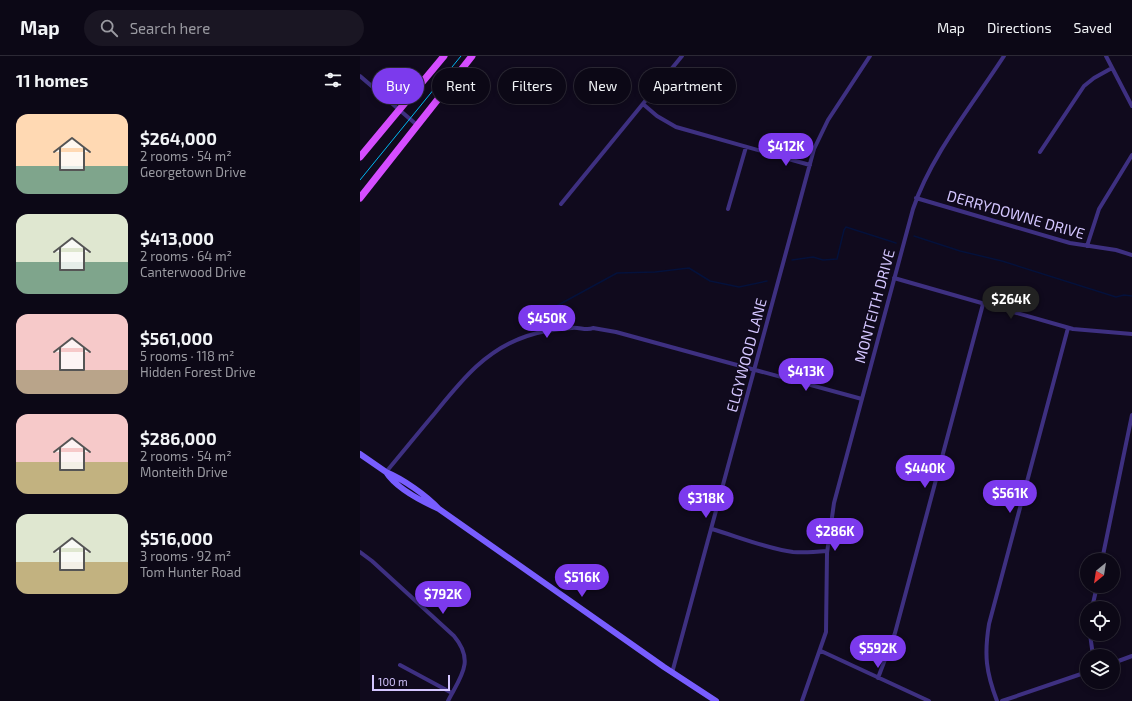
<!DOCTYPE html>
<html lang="en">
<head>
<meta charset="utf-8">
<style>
  body { margin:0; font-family:"Exo 2",sans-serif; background:#1a1623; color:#f1f3f6; height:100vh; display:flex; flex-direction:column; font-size:15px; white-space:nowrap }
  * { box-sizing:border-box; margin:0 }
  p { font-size:13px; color:#9a9aa1 }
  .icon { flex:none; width:22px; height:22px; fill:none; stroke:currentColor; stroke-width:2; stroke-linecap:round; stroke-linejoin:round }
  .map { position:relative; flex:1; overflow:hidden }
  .details { display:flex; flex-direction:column; background:#0c0816; width:360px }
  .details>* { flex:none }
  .guide { position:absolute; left:12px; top:12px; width:380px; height:36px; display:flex; gap:8px }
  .needle { width:26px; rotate:210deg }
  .fabs { position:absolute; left:720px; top:497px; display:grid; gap:8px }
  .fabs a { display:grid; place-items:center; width:40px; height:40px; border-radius:50%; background:#0c0816; box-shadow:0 2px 6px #0003,0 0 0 1px #2c2935; font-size:20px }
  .scale { position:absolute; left:12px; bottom:10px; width:78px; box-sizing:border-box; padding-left:4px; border:2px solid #d4c6ff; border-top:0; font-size:11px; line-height:14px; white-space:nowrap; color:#d4c6ff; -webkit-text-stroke:3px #100a1d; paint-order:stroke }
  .price { position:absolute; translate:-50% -34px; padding:0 9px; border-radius:14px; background:#7c3aed; color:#fff; font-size:13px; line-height:26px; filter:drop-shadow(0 1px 2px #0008) }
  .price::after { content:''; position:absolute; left:50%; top:24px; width:12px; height:9px; margin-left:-6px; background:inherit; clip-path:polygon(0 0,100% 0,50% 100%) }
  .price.active { background:#222; color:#fff }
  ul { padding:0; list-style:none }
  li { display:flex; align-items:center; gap:12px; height:100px; padding:0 16px }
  li span { display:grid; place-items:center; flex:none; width:112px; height:80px; border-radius:12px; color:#555 }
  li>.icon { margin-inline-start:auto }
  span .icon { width:48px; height:48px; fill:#fffc; stroke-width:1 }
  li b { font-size:17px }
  h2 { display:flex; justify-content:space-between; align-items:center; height:48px; padding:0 16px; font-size:17px }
  .pill { padding:0 14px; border-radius:18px; background:#0c0816; box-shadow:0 2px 6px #0003,0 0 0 1px #2c2935; font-size:14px; line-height:36px }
  .pill.active { background:#7c3aed; color:#fff }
  header { display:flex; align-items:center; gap:24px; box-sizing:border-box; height:56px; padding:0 20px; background:#0c0816; border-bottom:1px solid #2c2935 }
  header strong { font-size:19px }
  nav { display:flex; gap:22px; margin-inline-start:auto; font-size:14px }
  .search { width:280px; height:36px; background:#1a1623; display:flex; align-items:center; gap:10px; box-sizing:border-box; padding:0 14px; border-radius:22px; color:#9a9aa1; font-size:15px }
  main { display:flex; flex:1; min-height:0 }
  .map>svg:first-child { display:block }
</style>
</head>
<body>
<header>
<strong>Map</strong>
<div class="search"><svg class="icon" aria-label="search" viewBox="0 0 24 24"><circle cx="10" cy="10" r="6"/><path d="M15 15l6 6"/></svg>Search here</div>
<nav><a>Map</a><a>Directions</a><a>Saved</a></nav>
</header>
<main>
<section class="details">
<h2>11 homes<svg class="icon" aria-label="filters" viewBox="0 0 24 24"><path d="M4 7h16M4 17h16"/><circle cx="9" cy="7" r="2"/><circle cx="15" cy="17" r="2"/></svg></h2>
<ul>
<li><span style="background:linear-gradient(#ffd9b3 65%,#7fa58c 0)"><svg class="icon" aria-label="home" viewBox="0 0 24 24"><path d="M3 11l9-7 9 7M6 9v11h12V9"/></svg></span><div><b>$264,000</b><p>2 rooms · 54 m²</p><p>Georgetown Drive</p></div></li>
<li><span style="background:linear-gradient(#dfe7d0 60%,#7fa58c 0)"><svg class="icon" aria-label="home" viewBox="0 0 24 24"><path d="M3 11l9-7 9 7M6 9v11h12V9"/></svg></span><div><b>$413,000</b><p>2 rooms · 64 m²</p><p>Canterwood Drive</p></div></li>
<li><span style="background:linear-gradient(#f6c9c9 70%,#b9a48a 0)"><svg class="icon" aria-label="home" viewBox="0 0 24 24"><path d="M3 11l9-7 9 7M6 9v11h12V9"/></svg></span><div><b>$561,000</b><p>5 rooms · 118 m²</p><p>Hidden Forest Drive</p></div></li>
<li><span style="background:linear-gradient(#f6c9c9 60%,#c2b280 0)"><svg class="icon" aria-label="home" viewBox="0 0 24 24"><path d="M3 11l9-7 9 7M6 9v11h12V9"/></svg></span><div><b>$286,000</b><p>2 rooms · 54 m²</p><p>Monteith Drive</p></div></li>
<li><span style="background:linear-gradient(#dfe7d0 60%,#c2b280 0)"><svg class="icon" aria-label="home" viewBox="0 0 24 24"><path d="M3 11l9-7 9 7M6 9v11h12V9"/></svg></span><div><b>$516,000</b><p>3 rooms · 92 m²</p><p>Tom Hunter Road</p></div></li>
</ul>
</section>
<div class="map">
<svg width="772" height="645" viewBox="0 0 772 645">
  <rect width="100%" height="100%" fill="#100a1d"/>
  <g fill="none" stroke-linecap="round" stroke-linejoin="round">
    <path stroke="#04113b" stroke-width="1.5" d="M554,180L600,195L642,205L756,241L764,239L772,240
      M432,204L453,201L463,204L477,203L484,174L486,171L536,187
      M169,265L257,217L295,216L329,212L350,225L379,231L407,225"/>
    <path stroke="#3e3081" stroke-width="4" d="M746,0L772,50
      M0,20L57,69
      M283,48L297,60L316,71L405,96
      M680,96L724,30L734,22L752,12
      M407,97L450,109
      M556,142L710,187L756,194L772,199
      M201,148L322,0
      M368,153L386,91
      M727,190L739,153L772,99
      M534,222L713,273L772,278
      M26,416C42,397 58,377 75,357C101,325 125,294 167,280C181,275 197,273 212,272C219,271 227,275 233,272L256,276L502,343
      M352,473C376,480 408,493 433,496C444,497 456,496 467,495
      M0,496L12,505L94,580C115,605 101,620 88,645
      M742,504L772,359
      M732,552L737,530
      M730,578L733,600
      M461,595L569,645
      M753,607L772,600
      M40,609L92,637
      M312,617L454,93L468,64L510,0
      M518,622L535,577L623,248
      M442,645L466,576L467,497L474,447L553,153C571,99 613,48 644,0
      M637,645C626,616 624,599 629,568L708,272
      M642,645L727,616"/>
    <path stroke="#785dff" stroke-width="6" d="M0,398L26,416
      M79,453C66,439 43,423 26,416C36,432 61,445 79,453L304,611L356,645"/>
    <path stroke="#d54dff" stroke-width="7" d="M0,101L84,0
      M0,142L112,0"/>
    <path stroke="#00b7f1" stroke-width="1" d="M0,124L101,0"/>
  </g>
  <g text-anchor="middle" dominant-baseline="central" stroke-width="3" stroke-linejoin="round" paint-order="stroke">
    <g font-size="15" fill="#d4c6ff" stroke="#100a1d">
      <text transform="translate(656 158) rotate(16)">DERRYDOWNE DRIVE</text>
      <text transform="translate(514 250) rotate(-75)">MONTEITH DRIVE</text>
      <text transform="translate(386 299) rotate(-75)">ELGYWOOD LANE</text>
    </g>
  </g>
</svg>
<div class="fabs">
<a><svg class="needle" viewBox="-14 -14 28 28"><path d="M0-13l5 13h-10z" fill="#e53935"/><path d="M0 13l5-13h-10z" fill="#9a9aa1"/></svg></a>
<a><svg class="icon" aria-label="locate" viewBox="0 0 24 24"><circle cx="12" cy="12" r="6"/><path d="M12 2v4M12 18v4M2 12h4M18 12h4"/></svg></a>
<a><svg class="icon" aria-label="layers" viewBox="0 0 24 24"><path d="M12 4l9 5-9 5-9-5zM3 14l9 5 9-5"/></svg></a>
</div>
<div class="scale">100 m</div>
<b class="price" style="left:426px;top:111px">$412K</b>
<b class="price active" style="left:651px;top:264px">$264K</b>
<b class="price" style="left:187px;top:283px">$450K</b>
<b class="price" style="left:446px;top:336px">$413K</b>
<b class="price" style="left:565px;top:433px">$440K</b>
<b class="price" style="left:650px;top:458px">$561K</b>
<b class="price" style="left:346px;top:463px">$318K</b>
<b class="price" style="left:475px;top:496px">$286K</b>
<b class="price" style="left:222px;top:542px">$516K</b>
<b class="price" style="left:83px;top:559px">$792K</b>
<b class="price" style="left:518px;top:613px">$592K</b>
<div class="guide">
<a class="pill active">Buy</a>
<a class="pill">Rent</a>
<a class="pill">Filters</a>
<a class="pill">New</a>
<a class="pill">Apartment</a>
</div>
</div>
</main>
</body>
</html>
